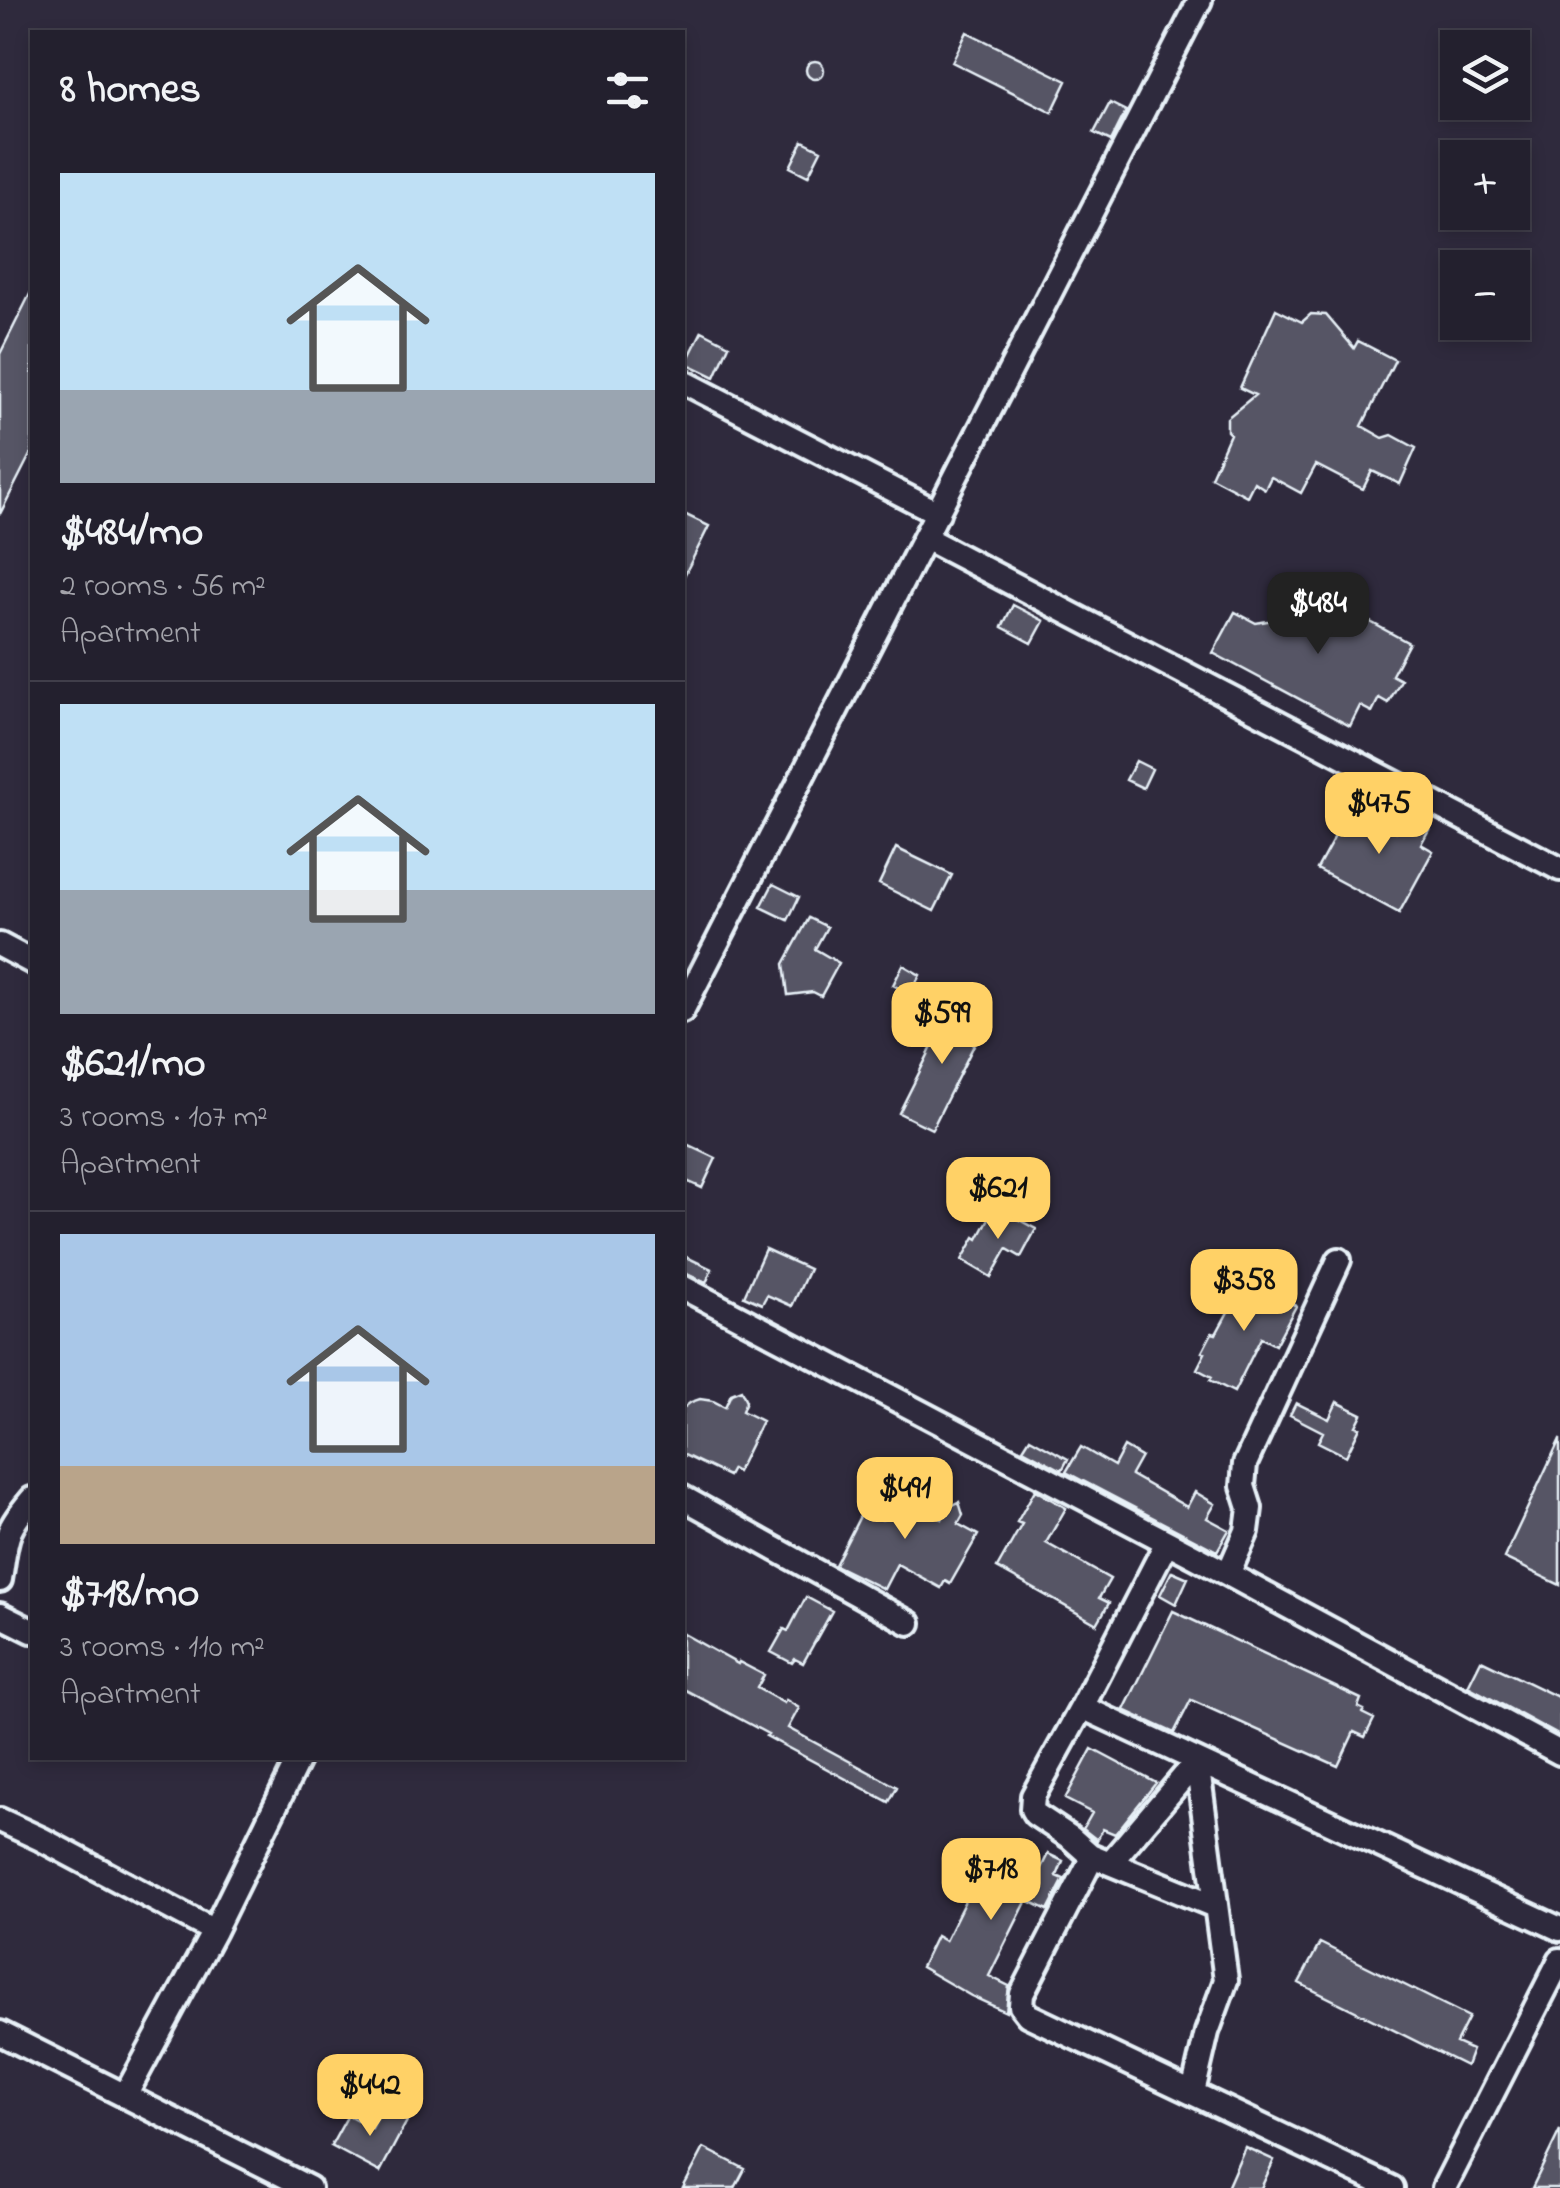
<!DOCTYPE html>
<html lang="en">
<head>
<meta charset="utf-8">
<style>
  body { margin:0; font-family:"Indie Flower",sans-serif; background:#2f2d3a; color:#f1f3f6; height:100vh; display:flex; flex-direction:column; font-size:38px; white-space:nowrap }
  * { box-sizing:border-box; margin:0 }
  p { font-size:32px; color:#a3a3aa }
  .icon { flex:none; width:55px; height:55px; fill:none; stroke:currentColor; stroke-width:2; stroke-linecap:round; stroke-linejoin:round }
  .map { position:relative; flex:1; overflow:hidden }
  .sheet { position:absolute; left:30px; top:30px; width:655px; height:1730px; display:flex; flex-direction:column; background:#23202e; border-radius:0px; box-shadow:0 5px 15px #0003,0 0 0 2px #403e4a }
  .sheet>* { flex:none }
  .buttons { position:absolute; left:1440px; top:30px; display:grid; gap:20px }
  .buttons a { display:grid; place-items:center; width:90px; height:90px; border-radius:0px; background:#23202e; box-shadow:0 5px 15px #0003,0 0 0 2px #403e4a; font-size:50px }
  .price { position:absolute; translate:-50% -85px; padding:0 22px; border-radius:20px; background:#ffd166; color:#111; font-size:32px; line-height:65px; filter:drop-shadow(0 2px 5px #0008) }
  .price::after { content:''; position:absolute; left:50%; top:60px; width:30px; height:22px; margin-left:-15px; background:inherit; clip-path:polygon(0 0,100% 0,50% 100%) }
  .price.active { background:#222; color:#fff }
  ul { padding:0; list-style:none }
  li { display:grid; align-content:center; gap:20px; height:530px; padding:0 30px }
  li+li { border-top:2px solid #403e4a }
  li span { display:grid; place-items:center; height:310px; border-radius:0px; color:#555 }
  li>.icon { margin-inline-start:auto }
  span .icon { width:180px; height:180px; fill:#fffc; stroke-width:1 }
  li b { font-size:42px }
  h2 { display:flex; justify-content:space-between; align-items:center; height:120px; padding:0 30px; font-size:42px }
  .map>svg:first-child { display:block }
</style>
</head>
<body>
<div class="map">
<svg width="1560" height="2188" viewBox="0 0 1560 2188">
  <rect width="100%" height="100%" fill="#2f2a3d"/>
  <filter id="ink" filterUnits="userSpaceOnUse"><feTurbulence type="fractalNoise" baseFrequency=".01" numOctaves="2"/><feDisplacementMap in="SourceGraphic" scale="20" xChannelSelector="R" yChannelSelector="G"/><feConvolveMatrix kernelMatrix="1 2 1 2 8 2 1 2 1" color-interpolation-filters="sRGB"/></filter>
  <g filter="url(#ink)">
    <path fill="#575565" stroke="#e8f1f8" stroke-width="2.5" d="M967,32L1067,81L1052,112L952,62Z
      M806 70a9 9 0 1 1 18 0a9 9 0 1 1-18 0Z
      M1110,103L1126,111L1111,141L1094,133Z
      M803,141L821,150L808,176L790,167Z
      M32,290V451L0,514V354Z
      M1276,309L1302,322L1311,314L1326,315L1354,348L1358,341L1395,360L1362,426L1383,438L1392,435L1416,448L1400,484L1372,471L1363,489L1316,465L1301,493L1271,477L1265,489L1254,482L1247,496L1211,477L1230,434L1227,431V418L1255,395L1240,388Z
      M702,331L729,345L715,377L686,363Z
      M682,513L709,526L682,580Z
      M1330,600L1409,643L1392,675L1401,680L1388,703L1379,698L1372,712L1360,706L1350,726L1213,653L1235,612L1256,623L1273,620L1284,607L1307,608Z
      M1013,605L1044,621L1032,643L1002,627Z
      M1136,761L1152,769L1143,788L1126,780Z
      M1351,807L1396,831L1407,811L1432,824L1421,844L1433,851L1399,913L1317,869Z
      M896,848L952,875L934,911L879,884Z
      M773,884L799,897L788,920L761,907Z
      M809,918L827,927L815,949L839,963L821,996L813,992L788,995L784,964Z
      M903,965L920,975L910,994L893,985Z
      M953,1005L986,1021L932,1129L899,1113Z
      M682,1142L716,1158L702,1188L682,1179Z
      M995,1207L1036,1229L1021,1257L1007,1249L991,1277L962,1260L975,1237L978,1239Z
      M765,1249L809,1269L792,1306L767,1295L762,1304L744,1296Z
      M682,1255L712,1269L706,1283L682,1272Z
      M1246,1279L1296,1306L1275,1345L1261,1338L1234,1392L1210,1380L1212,1377L1197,1369L1205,1353L1202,1352L1212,1333L1216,1334Z
      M741,1390L746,1401L742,1411L762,1421L737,1472L732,1469L728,1476L682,1454V1409L691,1402L700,1399L713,1401L725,1407L731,1394Z
      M1337,1402L1362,1414L1356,1426L1360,1427L1346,1456L1318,1442L1323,1432L1290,1415L1296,1403L1329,1419Z
      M1030,1438L1068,1459L1062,1470L1023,1449Z
      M1560,1439V1585L1504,1558Z
      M1081,1447L1114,1466L1124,1447L1141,1457L1131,1475L1187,1507L1195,1492L1215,1504L1207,1518L1229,1530L1217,1551L1066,1472Z
      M878,1481L897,1490L883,1519L917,1510L930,1512L942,1519L949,1507L959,1502L963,1515L958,1524L978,1535L950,1584L945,1581L941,1588L897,1564L884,1589L835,1565Z
      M1035,1490L1066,1508L1046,1543L1110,1579L1099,1598L1109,1603L1097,1624L997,1568L1022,1524L1017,1522Z
      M1172,1571L1188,1578L1176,1604L1160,1595Z
      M806,1597L832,1611L803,1663L795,1659L792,1663L771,1652L784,1629L788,1631Z
      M1173,1611L1361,1699L1358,1707L1364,1710L1362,1713L1374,1719L1365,1737L1354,1732L1338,1766L1191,1700L1174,1733L1124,1710Z
      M682,1633L738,1664L739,1662L764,1675L757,1688L784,1703L786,1700L799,1708L788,1728L897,1787L889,1802L766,1736L768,1734L682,1688Z
      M1481,1660L1560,1698V1736L1468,1686Z
      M1092,1749L1156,1783L1115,1834L1103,1829L1097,1840L1083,1829L1092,1813L1065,1799Z
      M993,1844L1041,1868L1048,1854L1063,1861L1057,1876L1064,1879L1048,1910L1027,1900L989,1976L1009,1986L1006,2012L971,1996L921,1967L936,1936L945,1941Z
      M1320,1943L1469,2017L1456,2043L1472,2050L1466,2066L1299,1983Z
      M383,2108L407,2121L380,2172L331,2146L348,2115L372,2128Z
      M1560,2130V2188H1532Z
      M1245,2147L1274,2160L1261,2188H1227Z
      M704,2148L745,2169L735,2188H683Z"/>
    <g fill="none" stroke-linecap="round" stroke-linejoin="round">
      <g stroke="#e8f1f8" stroke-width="30">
        <path id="minor" d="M682,381L938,513
          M925,538L1560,869
          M0,945L32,962
          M682,1011L1200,0
          M682,1287L1228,1574L1560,1753
          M682,1497L909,1623
          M1167,1542L1082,1707L1033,1796L1032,1809L1035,1814L1071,1838L1090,1855L1215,1906
          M1228,1574L1247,1531L1250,1508L1243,1486L1245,1464L1339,1260
          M0,1580C7,1538 3,1533 32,1499
          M0,1615L32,1631
          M1082,1707L1560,1929
          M0,1820L41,1839L214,1931
          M1090,1855V1862L1022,1994L1021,2006L1028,2015L1392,2188
          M1110,1863L1197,1761
          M0,2033L309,2188
          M1193,2092L1207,2032L1226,1980L1197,1761
          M125,2096L214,1931L299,1758
          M1444,2188L1560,1960"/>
      </g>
      <use href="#minor" stroke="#2f2a3d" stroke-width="22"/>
    </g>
  </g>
</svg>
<div class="buttons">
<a><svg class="icon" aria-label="layers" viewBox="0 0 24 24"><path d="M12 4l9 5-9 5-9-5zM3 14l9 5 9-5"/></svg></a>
<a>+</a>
<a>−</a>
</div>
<b class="price active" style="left:1318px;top:657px">$484</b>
<b class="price" style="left:1379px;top:857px">$475</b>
<b class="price" style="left:942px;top:1067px">$599</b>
<b class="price" style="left:998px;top:1242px">$621</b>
<b class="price" style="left:1244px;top:1334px">$358</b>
<b class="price" style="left:905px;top:1542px">$491</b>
<b class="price" style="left:991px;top:1923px">$718</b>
<b class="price" style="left:370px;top:2139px">$442</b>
<section class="sheet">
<h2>8 homes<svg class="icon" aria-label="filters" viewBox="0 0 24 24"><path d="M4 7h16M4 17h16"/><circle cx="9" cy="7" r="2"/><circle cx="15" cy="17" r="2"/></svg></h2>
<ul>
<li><span style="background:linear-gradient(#bfe0f5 70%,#9aa5b1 0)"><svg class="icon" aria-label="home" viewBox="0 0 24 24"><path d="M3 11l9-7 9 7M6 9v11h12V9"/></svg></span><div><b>$484/mo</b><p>2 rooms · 56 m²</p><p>Apartment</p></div></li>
<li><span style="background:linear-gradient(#bfe0f5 60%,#9aa5b1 0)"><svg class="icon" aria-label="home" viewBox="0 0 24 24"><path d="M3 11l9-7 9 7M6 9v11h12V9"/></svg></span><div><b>$621/mo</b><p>3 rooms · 107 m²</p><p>Apartment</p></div></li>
<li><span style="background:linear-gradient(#a9c7e8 75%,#b9a48a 0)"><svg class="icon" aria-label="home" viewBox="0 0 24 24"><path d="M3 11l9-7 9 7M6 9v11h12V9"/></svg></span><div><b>$718/mo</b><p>3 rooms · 110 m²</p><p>Apartment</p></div></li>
</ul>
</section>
</div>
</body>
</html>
